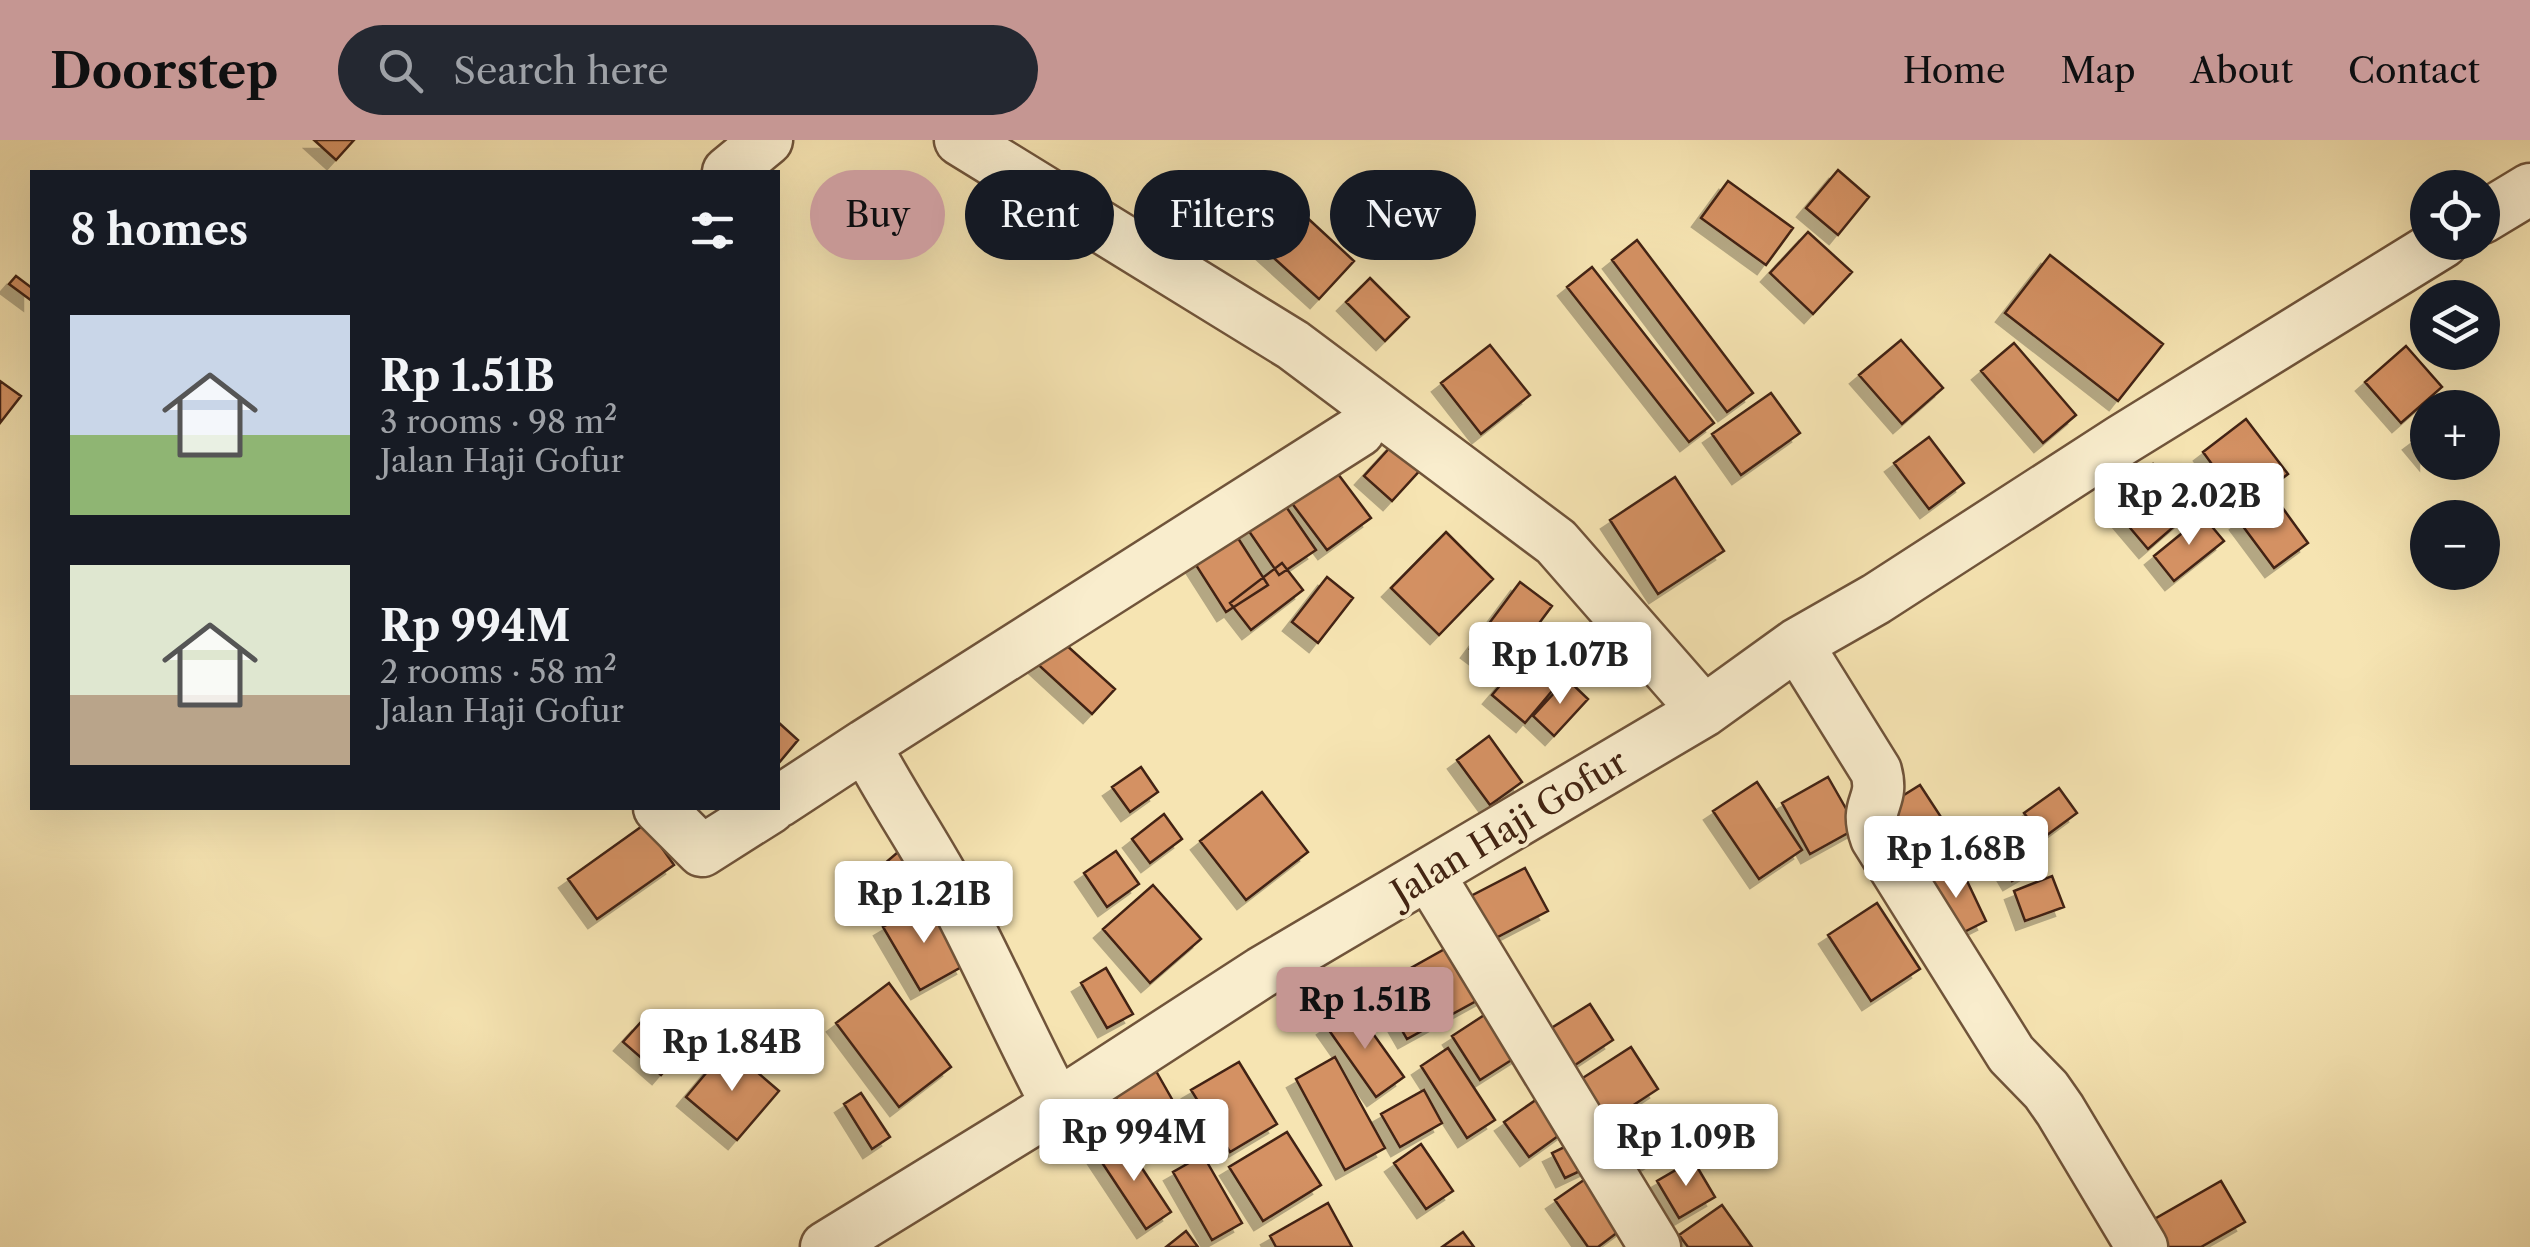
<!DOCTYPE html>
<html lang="en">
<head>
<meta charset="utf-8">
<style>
  body { margin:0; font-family:"Libre Caslon Text",serif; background:#242831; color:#f1f3f6; height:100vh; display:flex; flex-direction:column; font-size:38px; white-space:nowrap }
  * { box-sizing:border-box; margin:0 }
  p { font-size:32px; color:#9ea1a6 }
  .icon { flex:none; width:55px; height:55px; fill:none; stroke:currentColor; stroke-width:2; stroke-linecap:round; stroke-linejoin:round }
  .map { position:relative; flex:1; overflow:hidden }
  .sheet { position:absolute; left:30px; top:30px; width:750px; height:640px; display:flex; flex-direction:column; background:#171b24; border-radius:0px; box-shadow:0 10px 40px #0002 }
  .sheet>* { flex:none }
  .guide { position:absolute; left:810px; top:30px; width:950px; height:90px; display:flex; gap:20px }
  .tools { position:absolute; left:2410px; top:30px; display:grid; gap:20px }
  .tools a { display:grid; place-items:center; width:90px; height:90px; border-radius:50%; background:#171b24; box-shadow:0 10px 40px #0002; font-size:50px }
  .price { position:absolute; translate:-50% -85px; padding:0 22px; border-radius:10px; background:#fff; color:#222; font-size:32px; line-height:65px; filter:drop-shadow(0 2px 5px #0008) }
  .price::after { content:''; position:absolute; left:50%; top:60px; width:30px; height:22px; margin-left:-15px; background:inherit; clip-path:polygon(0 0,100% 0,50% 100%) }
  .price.on { background:#c59692; color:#111 }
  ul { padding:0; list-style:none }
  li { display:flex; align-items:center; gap:30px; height:250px; padding:0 40px }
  li span { display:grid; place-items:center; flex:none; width:280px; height:200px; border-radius:0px; color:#555 }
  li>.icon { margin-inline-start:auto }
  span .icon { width:120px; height:120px; fill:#fffc; stroke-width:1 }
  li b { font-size:42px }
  h2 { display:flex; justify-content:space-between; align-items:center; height:120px; padding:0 40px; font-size:42px }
  .tag { padding:0 35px; border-radius:45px; background:#171b24; box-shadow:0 10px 40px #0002; font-size:35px; line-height:90px }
  .tag.on { background:#c59692; color:#111 }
  header { display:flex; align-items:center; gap:60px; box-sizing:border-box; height:140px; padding:0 50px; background:#c59692; color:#111 }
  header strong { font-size:48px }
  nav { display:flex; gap:55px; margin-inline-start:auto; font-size:35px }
  .search { width:700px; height:90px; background:#242831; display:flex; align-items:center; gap:25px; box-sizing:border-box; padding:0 35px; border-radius:55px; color:#9ea1a6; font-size:38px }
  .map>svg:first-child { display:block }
</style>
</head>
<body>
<header>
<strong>Doorstep</strong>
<div class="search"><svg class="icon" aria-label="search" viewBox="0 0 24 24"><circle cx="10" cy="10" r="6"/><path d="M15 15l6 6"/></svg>Search here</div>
<nav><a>Home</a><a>Map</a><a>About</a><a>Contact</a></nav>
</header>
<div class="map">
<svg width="2530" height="1107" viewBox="0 0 2530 1107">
  <defs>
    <filter id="shadow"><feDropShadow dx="-9" dy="9" stdDeviation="0" flood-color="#0004"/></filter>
  </defs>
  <rect width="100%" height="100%" fill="#f6e4b2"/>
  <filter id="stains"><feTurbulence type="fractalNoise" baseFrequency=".002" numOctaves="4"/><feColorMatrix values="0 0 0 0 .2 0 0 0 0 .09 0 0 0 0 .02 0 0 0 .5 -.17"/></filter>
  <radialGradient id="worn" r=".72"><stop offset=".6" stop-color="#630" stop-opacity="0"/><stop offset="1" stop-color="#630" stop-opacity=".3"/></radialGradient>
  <path fill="#d49163" stroke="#432412" stroke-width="2.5" filter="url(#shadow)" d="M314,0H354L336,20Z
    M1838,30L1869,57L1838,95L1806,68Z
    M1728,41L1793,88L1766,125L1701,78Z
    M1301,72L1354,121L1319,159L1265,110Z
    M1808,92L1852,132L1813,174L1770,133Z
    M1637,100L1753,253L1727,272L1612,120Z
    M2050,115L2163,204L2118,261L2005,173Z
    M1592,127L1714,283L1689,302L1567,147Z
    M16,136L32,148V161L9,144Z
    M1370,138L1409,177L1385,201L1346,162Z
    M1901,200L1943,248L1902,284L1859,235Z
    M2014,203L2076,275L2043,303L1981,231Z
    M1490,205L1530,255L1481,294L1441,243Z
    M2406,206L2442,247L2401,283L2365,242Z
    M0,241L21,256L0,283Z
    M1771,253L1800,293L1741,335L1712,294Z
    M2246,279L2288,334L2244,368L2203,312Z
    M2428,289V320L2412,301Z
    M1929,297L1964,343L1929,369L1894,323Z
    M1395,302L1423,327L1392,361L1364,336Z
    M1329,322L1371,378L1327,410L1285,354Z
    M2153,324L2193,370L2148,409L2108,362Z
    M1675,337L1724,411L1658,454L1610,380Z
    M1278,355L1316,410L1279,435L1242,381Z
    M2274,356L2308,403L2274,428L2239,381Z
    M2203,376L2224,401L2174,441L2154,416Z
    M1446,392L1493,439L1439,495L1391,448Z
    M1236,395L1268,445L1226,472L1194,422Z
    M1282,423L1303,450L1251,490L1230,463Z
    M1327,437L1353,458L1318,503L1292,482Z
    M1520,442L1552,466L1502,533L1470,509Z
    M1054,494L1115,549L1092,574L1031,518Z
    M1535,504L1568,532L1525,583L1492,555Z
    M1567,539L1588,559L1554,596L1533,576Z
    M778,582L798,600L778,624Z
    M1489,596L1522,642L1490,665L1457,620Z
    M1141,627L1158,652L1130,672L1112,647Z
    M1828,637L1857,688L1810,714L1782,663Z
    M1757,642L1802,710L1759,739L1713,671Z
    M1920,645L1958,703L1917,729L1880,670Z
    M2059,648L2077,673L2043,698L2024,673Z
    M1262,652L1308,712L1246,760L1200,701Z
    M1164,674L1182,699L1150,723L1132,699Z
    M645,684L674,725L597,779L568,739Z
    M2012,691L2034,728L2012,741L1990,704Z
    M905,706L924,730L883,764L863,742Z
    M1116,711L1139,744L1107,767L1084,733Z
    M1959,724L1986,781L1952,798L1925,741Z
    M1525,728L1548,771L1488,802L1465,759Z
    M2052,736L2064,767L2025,781L2014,751Z
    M1153,745L1201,799L1150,843L1103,789Z
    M927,761L965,825L920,850L883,787Z
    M1877,763L1920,829L1871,861L1828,795Z
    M1459,801L1489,854L1407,899L1377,847Z
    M1106,828L1133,874L1107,888L1081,843Z
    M889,843L951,927L899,967L836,883Z
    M1590,864L1613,900L1569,929L1545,892Z
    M1354,867L1404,937L1376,957L1326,886Z
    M1492,870L1521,914L1480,940L1452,896Z
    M641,882L678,915L661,935L623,902Z
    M728,907L779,951L737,1000L686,957Z
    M1631,907L1658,949L1606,983L1578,941Z
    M1448,908L1495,980L1467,998L1421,926Z
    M1335,917L1385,1008L1345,1030L1296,939Z
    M1239,922L1277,984L1230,1012L1191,950Z
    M1156,931L1177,968L1136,992L1114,955Z
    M1424,950L1442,983L1400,1007L1381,974Z
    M861,953L890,997L872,1009L844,964Z
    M1540,957L1565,991L1529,1017L1504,982Z
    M1653,972L1674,1007L1634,1031L1612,997Z
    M1287,992L1321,1045L1263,1081L1229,1027Z
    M1122,998L1171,1072L1146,1089L1097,1015Z
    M1583,998L1595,1024L1565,1038L1552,1013Z
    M1421,1004L1453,1051L1426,1069L1394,1023Z
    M1203,1015L1242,1083L1212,1100L1173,1032Z
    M1693,1020L1715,1057L1679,1078L1657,1041Z
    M1594,1033L1630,1083L1598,1107H1588L1555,1060Z
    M2221,1041L2245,1082L2201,1107H2157L2144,1085Z
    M1328,1063L1352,1107H1276L1270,1096Z
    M1722,1065L1752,1107H1688L1679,1095Z
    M1186,1091L1198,1107H1166Z
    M1463,1092L1474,1107H1442Z"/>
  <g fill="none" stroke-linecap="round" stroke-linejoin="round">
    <g stroke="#70543a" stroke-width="55">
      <path id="minor" d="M960,0L1293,205L1556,402L1704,571
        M728,32L767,0
        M2482,78L2530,49
        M1797,504L1876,631C1885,664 1863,662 1876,698L2011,914L2046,950L2060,970L2142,1107
        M865,605L1359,291
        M778,662L865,605C893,658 926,706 954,758C990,826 1021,897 1057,965
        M659,668L702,711L770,668
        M1429,735L1655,1107
        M826,1107L1057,965L1262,832L1704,571L1797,504L1876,459L2122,300L2443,102"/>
    </g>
    <use href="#minor" stroke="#f9edcd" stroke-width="50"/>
  </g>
  <g text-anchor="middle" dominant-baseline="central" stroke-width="8" stroke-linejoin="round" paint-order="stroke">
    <g font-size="35" fill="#432412" stroke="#f9edcd">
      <text transform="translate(1509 687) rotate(-31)">Jalan Haji Gofur</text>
    </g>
  </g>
  <rect width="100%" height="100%" filter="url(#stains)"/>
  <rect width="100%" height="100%" fill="url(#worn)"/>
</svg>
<div class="tools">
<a><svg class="icon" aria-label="locate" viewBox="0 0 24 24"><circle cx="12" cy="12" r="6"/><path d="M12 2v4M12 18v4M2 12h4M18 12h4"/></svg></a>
<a><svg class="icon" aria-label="layers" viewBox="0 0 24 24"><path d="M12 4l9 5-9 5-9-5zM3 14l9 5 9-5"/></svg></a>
<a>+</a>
<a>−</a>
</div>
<b class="price" style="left:2189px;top:408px">Rp 2.02B</b>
<b class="price" style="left:1560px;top:567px">Rp 1.07B</b>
<b class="price" style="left:1956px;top:761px">Rp 1.68B</b>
<b class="price" style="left:924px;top:806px">Rp 1.21B</b>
<b class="price on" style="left:1365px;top:912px">Rp 1.51B</b>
<b class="price" style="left:732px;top:954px">Rp 1.84B</b>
<b class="price" style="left:1134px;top:1044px">Rp 994M</b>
<b class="price" style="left:1686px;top:1049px">Rp 1.09B</b>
<div class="guide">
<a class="tag on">Buy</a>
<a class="tag">Rent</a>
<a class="tag">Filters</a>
<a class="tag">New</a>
</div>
<section class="sheet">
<h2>8 homes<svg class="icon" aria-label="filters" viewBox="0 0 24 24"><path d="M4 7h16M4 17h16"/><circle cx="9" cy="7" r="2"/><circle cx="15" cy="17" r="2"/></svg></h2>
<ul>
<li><span style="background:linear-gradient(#c9d6e8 60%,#8fb573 0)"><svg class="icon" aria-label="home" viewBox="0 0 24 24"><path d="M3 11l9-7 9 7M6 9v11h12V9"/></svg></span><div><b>Rp 1.51B</b><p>3 rooms · 98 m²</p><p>Jalan Haji Gofur</p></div></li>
<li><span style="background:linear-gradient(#dfe7d0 65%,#b9a48a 0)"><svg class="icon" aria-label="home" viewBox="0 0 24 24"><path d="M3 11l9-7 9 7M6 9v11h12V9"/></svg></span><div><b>Rp 994M</b><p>2 rooms · 58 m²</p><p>Jalan Haji Gofur</p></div></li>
</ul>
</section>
</div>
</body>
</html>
